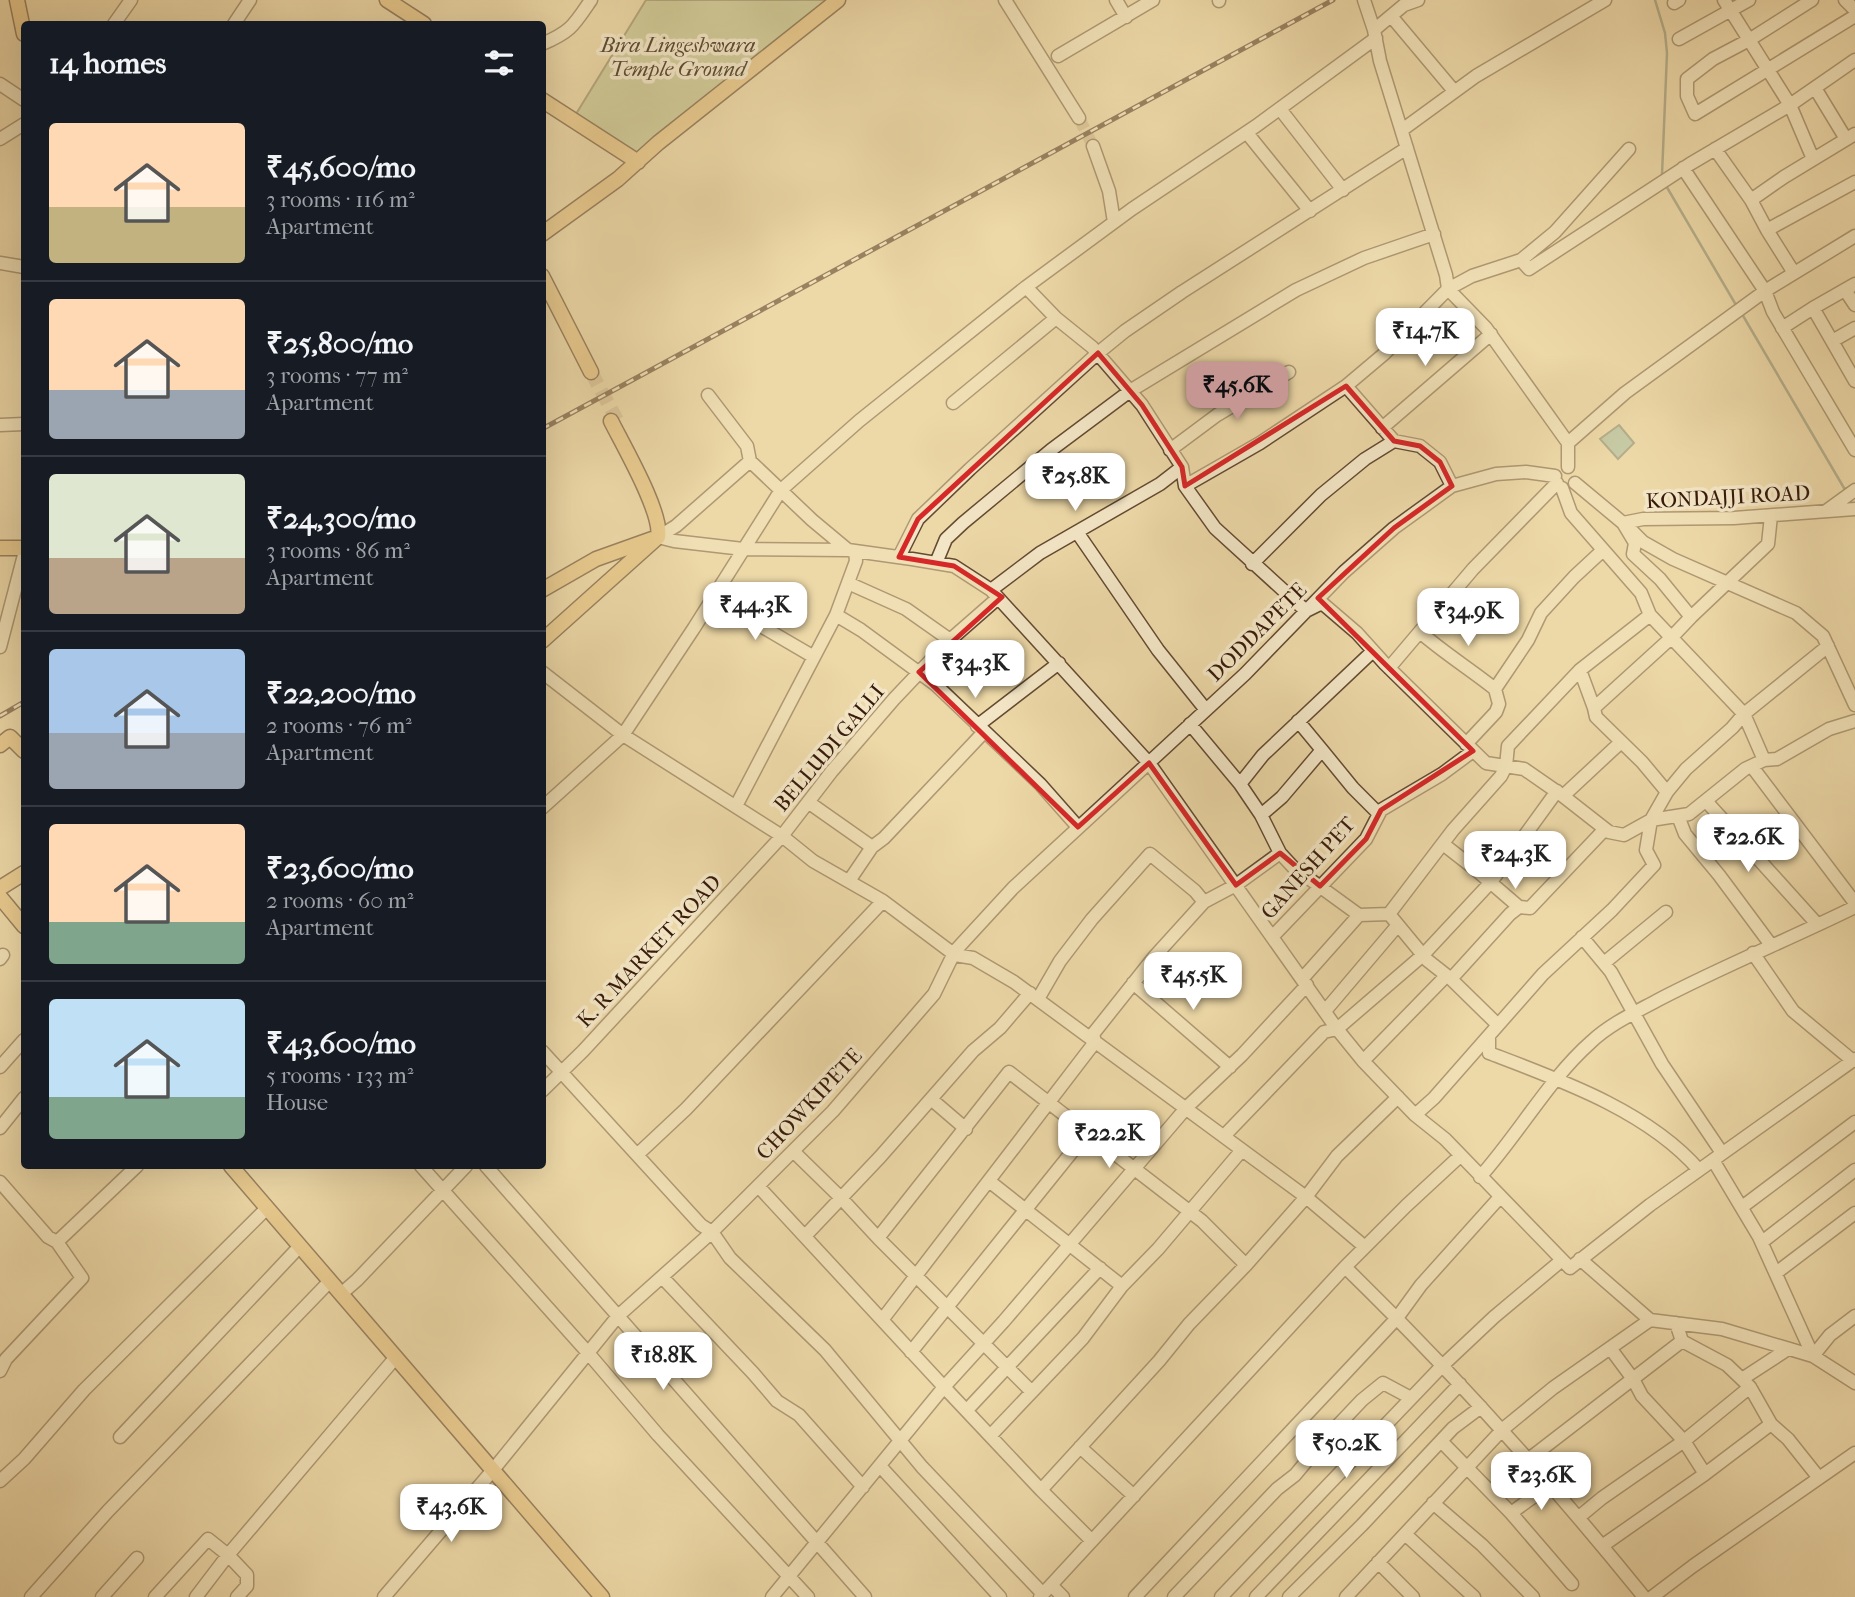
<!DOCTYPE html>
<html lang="en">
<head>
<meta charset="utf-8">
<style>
  body { margin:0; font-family:"IM FELL French Canon",serif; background:#242831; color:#f1f3f6; height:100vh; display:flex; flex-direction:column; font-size:26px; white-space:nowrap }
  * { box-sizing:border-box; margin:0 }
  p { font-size:23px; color:#9ea1a6 }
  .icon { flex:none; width:38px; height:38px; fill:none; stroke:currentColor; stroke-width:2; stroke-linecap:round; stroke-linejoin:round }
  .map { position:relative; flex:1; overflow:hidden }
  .details { position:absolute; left:21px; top:21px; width:525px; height:1148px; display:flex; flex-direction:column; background:#171b24; border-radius:7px; box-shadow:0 7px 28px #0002 }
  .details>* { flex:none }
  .price { position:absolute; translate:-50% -60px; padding:0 16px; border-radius:14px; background:#fff; color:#222; font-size:23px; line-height:46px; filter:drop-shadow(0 2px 4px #0008) }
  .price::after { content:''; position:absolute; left:50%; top:42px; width:21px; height:16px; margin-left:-10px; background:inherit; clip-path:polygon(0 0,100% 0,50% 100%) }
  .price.selected { background:#c59692; color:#111 }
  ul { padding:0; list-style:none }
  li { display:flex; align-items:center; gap:21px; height:175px; padding:0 28px }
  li+li { border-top:2px solid #363941 }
  li span { display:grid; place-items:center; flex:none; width:196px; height:140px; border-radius:7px; color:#555 }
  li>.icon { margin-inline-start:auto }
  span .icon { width:84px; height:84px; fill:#fffc; stroke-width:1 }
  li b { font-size:30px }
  h2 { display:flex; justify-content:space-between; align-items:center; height:84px; padding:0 28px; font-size:30px }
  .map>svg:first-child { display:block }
</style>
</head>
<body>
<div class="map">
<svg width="1855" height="1597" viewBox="0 0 1855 1597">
  <rect width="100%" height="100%" fill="#edd8a7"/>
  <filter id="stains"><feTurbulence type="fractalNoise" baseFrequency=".00286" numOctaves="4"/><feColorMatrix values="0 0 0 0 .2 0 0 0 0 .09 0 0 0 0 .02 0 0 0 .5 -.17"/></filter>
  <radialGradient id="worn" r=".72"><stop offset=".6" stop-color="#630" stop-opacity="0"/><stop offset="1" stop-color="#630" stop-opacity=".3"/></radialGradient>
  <path fill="#b3c08c" stroke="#756d4c" stroke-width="2" d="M646,0H839L639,156L576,114Z"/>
  <path fill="#9abba2" stroke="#727b66" stroke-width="2" d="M1619,425L1634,443L1618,459L1600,439Z"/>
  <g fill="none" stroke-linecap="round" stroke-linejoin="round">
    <path stroke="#727b66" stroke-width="2.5" d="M1655,0L1665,33L1667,53L1662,175
      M1665,184L1736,305
      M1742,314L1844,488L1849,490"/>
    <path stroke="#c9b288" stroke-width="12" stroke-dasharray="12 6" stroke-linecap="butt" d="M1079,118L1093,146"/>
    <path stroke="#c9b288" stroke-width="14" stroke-dasharray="14 7" stroke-linecap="butt" d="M591,372L617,420"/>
    <g stroke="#644a32" stroke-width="15">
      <path id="minor" d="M1005,0L1079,118
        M1116,0L1126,17
        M1219,0V1
        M1364,0L1374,30L1380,61L1446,275L1448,289L1486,328L1568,443V467
        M1812,0L1749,40L1713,59L1687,79V96L1695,114L1855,16
        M1845,0L1855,10
        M1674,3L1679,0
        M1391,16L1454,91
        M114,24L131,0
        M234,24L250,0
        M1374,30L1404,5L1418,0
        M1679,39L1749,0
        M542,44C571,32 574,25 591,0
        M1058,56L1153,0
        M0,84L24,100
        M1815,88L1846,139
        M1280,109L1343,190
        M1402,130L1476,76L1605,0
        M1247,133L1310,211
        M1855,134L1784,177L1751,200L1767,230L1855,182
        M0,139L24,124
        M1093,146L1109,191L1114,222
        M1629,149L1555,232L1521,260L1529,269L1690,164L1790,105L1724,0
        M1715,149L1751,200
        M1813,159L1790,105L1855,60
        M1683,168L1765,291L1773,312L1855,450
        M1767,230L1794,273
        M0,263L24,267
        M1026,287L1056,318L1092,347L1142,405L1182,467L1185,486L1215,528L1306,611L1322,603L1357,633L1385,664L1486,763L1524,769L1563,796L1609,832L1624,835L1651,820
        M1845,290L1855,305
        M1813,308L1855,284
        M1782,328L1813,308L1855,381
        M1834,340L1855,328
        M1346,386L1394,441L1420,446L1440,462L1452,486
        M708,395L747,446L750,461
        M953,403L1056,318
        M0,425L24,424
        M1382,428L1491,334
        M1568,443L1625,393L1765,291L1855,236
        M1170,450L1217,415L1289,372
        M1575,483L1623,523L1643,519L1734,518L1855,509
        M1185,486L1260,443L1346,386L1384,354L1448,289L1472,276L1521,260
        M1562,488L1571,513L1641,593L1650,615L1744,714L1764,760L1745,769L1689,814L1651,820L1667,792L1686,769L1732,728L1744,714L1828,646
        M1826,511L1855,490
        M1623,523L1635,543L1633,554L1660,579L1691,617L1671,638L1594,708L1596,717L1642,762L1667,792
        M1631,530L1643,542L1673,559L1796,613L1823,636L1855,705
        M1077,532L1158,650L1206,710
        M658,537L674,541L743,549L848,550L912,559L954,566L991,590L1149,763L1337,1029L1363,1061L1415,1115L1445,1139L1570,1268L1650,1205L1855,1059
        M658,537L676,526L750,461L812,520L848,550
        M899,557L918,519L970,469L1098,353L1125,331L1182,292L1407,148
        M936,563L946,539L963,523L1051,450L1130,391L1296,290L1364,258L1434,234
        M1252,564L1321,495L1365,459L1394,441
        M848,583L906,609L950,640
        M991,590L1040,553L1160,484L1182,467
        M713,598L814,657
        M836,615L861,630L936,685L1040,784L1078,827
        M1691,617L1768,544L1771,516
        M1420,632C1444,653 1470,669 1495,689
        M0,647L24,555
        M1389,668L1473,569L1557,483
        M1580,670L1594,708
        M542,672L623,735L782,836L813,861L883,901L955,955L973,958L1014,982L1306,1197L1365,1247
        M1190,724L1240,784
        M977,726L1059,663
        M1466,744L1496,712L1499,704L1495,689L1528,640L1541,613L1574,577L1602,551
        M1322,750L1353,788L1379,814
        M1764,760L1777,759L1829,729L1855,721
        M1753,768L1855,903
        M1563,796L1621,742
        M1706,801L1817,924
        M808,802L872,847
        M736,806L836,615L856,561L855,551
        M542,808L623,735L694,628L781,490L859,421L1026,287L1132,209L1256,126L1376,38
        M1261,815L1282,797L1322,750L1298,721
        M1678,816L1685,834L1719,875L1771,945
        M1443,844L1475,869L1519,907
        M1280,853L1261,815L1240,784L1263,755L1373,651
        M849,881L872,847L884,838L984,732
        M1389,914L1453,830L1501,776L1506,766L1508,746L1580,670L1650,615
        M1272,937L1366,839L1381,810L1442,774L1473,751
        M1582,937L1611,972L1662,1064L1722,1153
        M1753,953L1793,1011L1853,1061
        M0,959L3,955
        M1604,963L1666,912
        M1302,979L1359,915
        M1451,979L1510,914L1519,907L1530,908L1605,829
        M1133,983L1230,1067
        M1038,999L1060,961L1092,919L1150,854L1195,891L1204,902
        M1325,1011L1398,925
        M1489,1036V1053C1560,1080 1648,1111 1699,1170
        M542,1051L701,1225L712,1232L730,1258L825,1350L922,1467L1043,1594
        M1363,1061L1446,976
        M0,1067L24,1040
        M542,1091L583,1051L782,836L832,771L894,699L950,640L998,598
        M931,1099L966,1129
        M1415,1115L1434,1098L1543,974L1612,910L1654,865L1646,850L1651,820
        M0,1128L24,1098
        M1224,1136L1324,1032L1337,1029L1423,955L1491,882L1557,791
        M793,1151L841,1198L878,1238
        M638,1154L686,1109L883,901
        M1713,1160L1759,1237L1813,1356L1830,1335L1855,1316
        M421,1166L589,1354L658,1435L808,1597
        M486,1166L865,1597
        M1480,1177C1518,1135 1549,1079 1591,1042C1610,1024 1636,1012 1658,1000C1723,966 1790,939 1855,907
        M989,1181L1122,1286L1158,1249L1242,1150
        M0,1182L48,1237L57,1242L82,1278L6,1359L0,1371
        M758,1186L944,1387L1004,1321L1187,1107L1242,1055L1307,985
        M1742,1207L1855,1122
        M805,1236L880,1157L973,1051L1000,1028L1030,993
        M57,1242L137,1166
        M1762,1242L1855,1170
        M1580,1259L1650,1320L1722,1329L1813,1356L1855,1383
        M1345,1267C1452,1371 1550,1481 1644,1597
        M1776,1273L1855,1213
        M662,1277L753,1373L777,1401L799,1415L863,1487
        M341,1294L357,1280L466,1166
        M882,1320L1095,1042L1093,1034L1155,956L1204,902L1236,885L1280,853L1293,867L1359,915L1389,914L1427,960L1451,979L1497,1024
        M1682,1341L1727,1365L1750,1387L1684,1441L1705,1474
        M911,1352L1088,1132
        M1742,1379L1788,1349
        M1750,1387L1771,1424L1788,1439L1819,1478
        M1032,1392L878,1238L1009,1072L1202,1221L1246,1265
        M967,1410L1100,1268
        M991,1435L1083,1338L1122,1286
        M120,1437L300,1246
        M1441,1441L1511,1513L1572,1584
        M1080,1447L1134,1496
        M1529,1459L1682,1341L1676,1323
        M1350,1462L1326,1438L1362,1400L1383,1383L1411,1398
        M880,1466L1000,1597
        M0,1481L24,1459L84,1390L267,1208
        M1041,1490L1092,1541
        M1433,1503L1482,1545L1533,1597
        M1511,1513L1551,1484
        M1579,1517L1602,1498L1684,1441L1642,1396L1633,1379L1610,1348
        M1405,1534L1474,1597
        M1602,1546L1705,1474L1771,1424
        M1378,1562L1413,1597
        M1051,1585L1063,1597
        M31,1597L108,1511L330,1281
        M102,1597L137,1558
        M155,1597L208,1539L228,1555L247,1575V1586L237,1597
        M196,1597L228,1555L396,1357
        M384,1597L493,1470L618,1316L712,1232L833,1111L934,994L955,951L1013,888L1245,674L1344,572L1394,528L1452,486L1496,474L1526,472L1555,476
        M772,1597L944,1387L1041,1490L1159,1361L1189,1324L1246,1265L1306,1197L1337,1156L1398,1097
        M1040,1597L1345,1267L1406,1206L1460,1156
        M1135,1597L1397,1318L1421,1285L1500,1197
        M1174,1597L1277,1489L1295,1475L1326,1438
        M1221,1597L1442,1366L1494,1317L1562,1260
        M1256,1597L1460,1384
        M1289,1597L1362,1525L1453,1428L1481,1407
        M1346,1597L1503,1429L1553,1388L1650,1320
        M1652,1597L1693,1566L1855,1453"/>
    </g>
    <g stroke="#371a0b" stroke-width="17">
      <path id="major" d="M17,0L24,34
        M387,0L424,24
        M542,100L638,162
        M542,234L618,179L658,143L838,0
        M542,276L591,372
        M611,421C623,445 663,514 658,537
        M0,548H24
        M542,590L596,559L652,539
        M542,641L658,537
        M0,745L10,737L24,751
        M0,888L24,873
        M0,897L24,926
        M231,1166L602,1597"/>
    </g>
    <use href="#minor" stroke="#f3e6c6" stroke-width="12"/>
    <use href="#major" stroke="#e6bc74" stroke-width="14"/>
    <g stroke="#371a0b" stroke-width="5">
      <path id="rail" d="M542,429L1333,0
        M0,716L24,702"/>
    </g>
    <use href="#rail" stroke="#f3e6c6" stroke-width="2.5" stroke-dasharray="8" stroke-linecap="butt"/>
  </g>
  <path d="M0 0H1855V1597H0ZM1098,353L1142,405L1182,467L1185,486L1346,386L1394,441L1420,446L1440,462L1452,486L1394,528L1318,598L1473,751L1381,810L1366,839L1320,886L1280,853L1236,885L1149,763L1078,827L919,672L1002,597L954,566L899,557L918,519Z" fill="#edd8a7" fill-opacity=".55" fill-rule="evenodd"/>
  <path fill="none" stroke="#d62828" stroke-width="5" stroke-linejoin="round" d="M1098,353L1142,405L1182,467L1185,486L1346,386L1394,441L1420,446L1440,462L1452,486L1394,528L1318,598L1473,751L1381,810L1366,839L1320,886L1280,853L1236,885L1149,763L1078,827L919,672L1002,597L954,566L899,557L918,519Z"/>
  <g text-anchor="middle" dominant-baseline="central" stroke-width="7" stroke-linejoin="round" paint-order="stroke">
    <g font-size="21" font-style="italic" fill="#5c4c32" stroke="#f3e6c6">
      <text x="678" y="45">Bira Lingeshwara<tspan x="678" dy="24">Temple Ground</tspan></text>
    </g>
    <g font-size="21" fill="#371a0b" stroke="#f3e6c6">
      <text transform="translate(1728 497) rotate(-3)">KONDAJJI ROAD</text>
      <text transform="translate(1257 632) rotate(-45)">DODDAPETE</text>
      <text transform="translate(829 748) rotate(-50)">BELLUDI GALLI</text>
      <text transform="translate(1308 868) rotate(-48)">GANESH PET</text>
      <text transform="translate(649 951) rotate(-47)">K. R MARKET ROAD</text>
      <text transform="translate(809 1104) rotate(-47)">CHOWKIPETE</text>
    </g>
  </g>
  <rect width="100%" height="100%" filter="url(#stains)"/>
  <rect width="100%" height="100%" fill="url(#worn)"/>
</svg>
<b class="price" style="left:1425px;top:368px">₹14.7K</b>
<b class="price selected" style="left:1237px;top:422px">₹45.6K</b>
<b class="price" style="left:1075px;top:513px">₹25.8K</b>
<b class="price" style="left:755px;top:642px">₹44.3K</b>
<b class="price" style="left:1468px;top:648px">₹34.9K</b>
<b class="price" style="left:975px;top:700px">₹34.3K</b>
<b class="price" style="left:1748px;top:874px">₹22.6K</b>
<b class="price" style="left:1515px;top:891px">₹24.3K</b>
<b class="price" style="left:1193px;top:1012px">₹45.5K</b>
<b class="price" style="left:1109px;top:1170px">₹22.2K</b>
<b class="price" style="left:663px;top:1392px">₹18.8K</b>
<b class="price" style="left:1346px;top:1480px">₹50.2K</b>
<b class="price" style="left:1541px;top:1512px">₹23.6K</b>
<b class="price" style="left:451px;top:1544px">₹43.6K</b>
<section class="details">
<h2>14 homes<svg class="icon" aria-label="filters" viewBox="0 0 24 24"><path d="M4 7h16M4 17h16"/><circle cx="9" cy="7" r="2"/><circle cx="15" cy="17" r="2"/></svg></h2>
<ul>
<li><span style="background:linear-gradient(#ffd9b3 60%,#c2b280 0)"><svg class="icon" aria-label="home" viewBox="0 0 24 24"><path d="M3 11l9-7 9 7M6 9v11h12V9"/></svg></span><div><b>₹45,600/mo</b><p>3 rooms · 116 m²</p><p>Apartment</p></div></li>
<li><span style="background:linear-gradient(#ffd9b3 65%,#9aa5b1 0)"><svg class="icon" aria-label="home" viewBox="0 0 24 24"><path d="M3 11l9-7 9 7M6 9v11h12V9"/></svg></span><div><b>₹25,800/mo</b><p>3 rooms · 77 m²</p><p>Apartment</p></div></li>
<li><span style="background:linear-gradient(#dfe7d0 60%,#b9a48a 0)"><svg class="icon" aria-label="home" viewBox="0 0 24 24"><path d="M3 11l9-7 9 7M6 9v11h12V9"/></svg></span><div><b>₹24,300/mo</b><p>3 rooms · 86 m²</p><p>Apartment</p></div></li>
<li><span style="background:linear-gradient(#a9c7e8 60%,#9aa5b1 0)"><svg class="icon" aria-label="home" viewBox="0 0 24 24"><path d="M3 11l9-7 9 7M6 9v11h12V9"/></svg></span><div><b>₹22,200/mo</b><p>2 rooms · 76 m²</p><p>Apartment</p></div></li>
<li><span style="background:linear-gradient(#ffd9b3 70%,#7fa58c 0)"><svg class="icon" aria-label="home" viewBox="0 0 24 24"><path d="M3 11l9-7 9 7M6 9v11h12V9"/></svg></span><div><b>₹23,600/mo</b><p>2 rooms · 60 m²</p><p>Apartment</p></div></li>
<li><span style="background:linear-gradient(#bfe0f5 70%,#7fa58c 0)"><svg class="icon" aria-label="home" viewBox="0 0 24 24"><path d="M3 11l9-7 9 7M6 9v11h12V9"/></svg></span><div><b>₹43,600/mo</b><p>5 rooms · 133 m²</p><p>House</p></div></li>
</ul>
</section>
</div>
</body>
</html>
